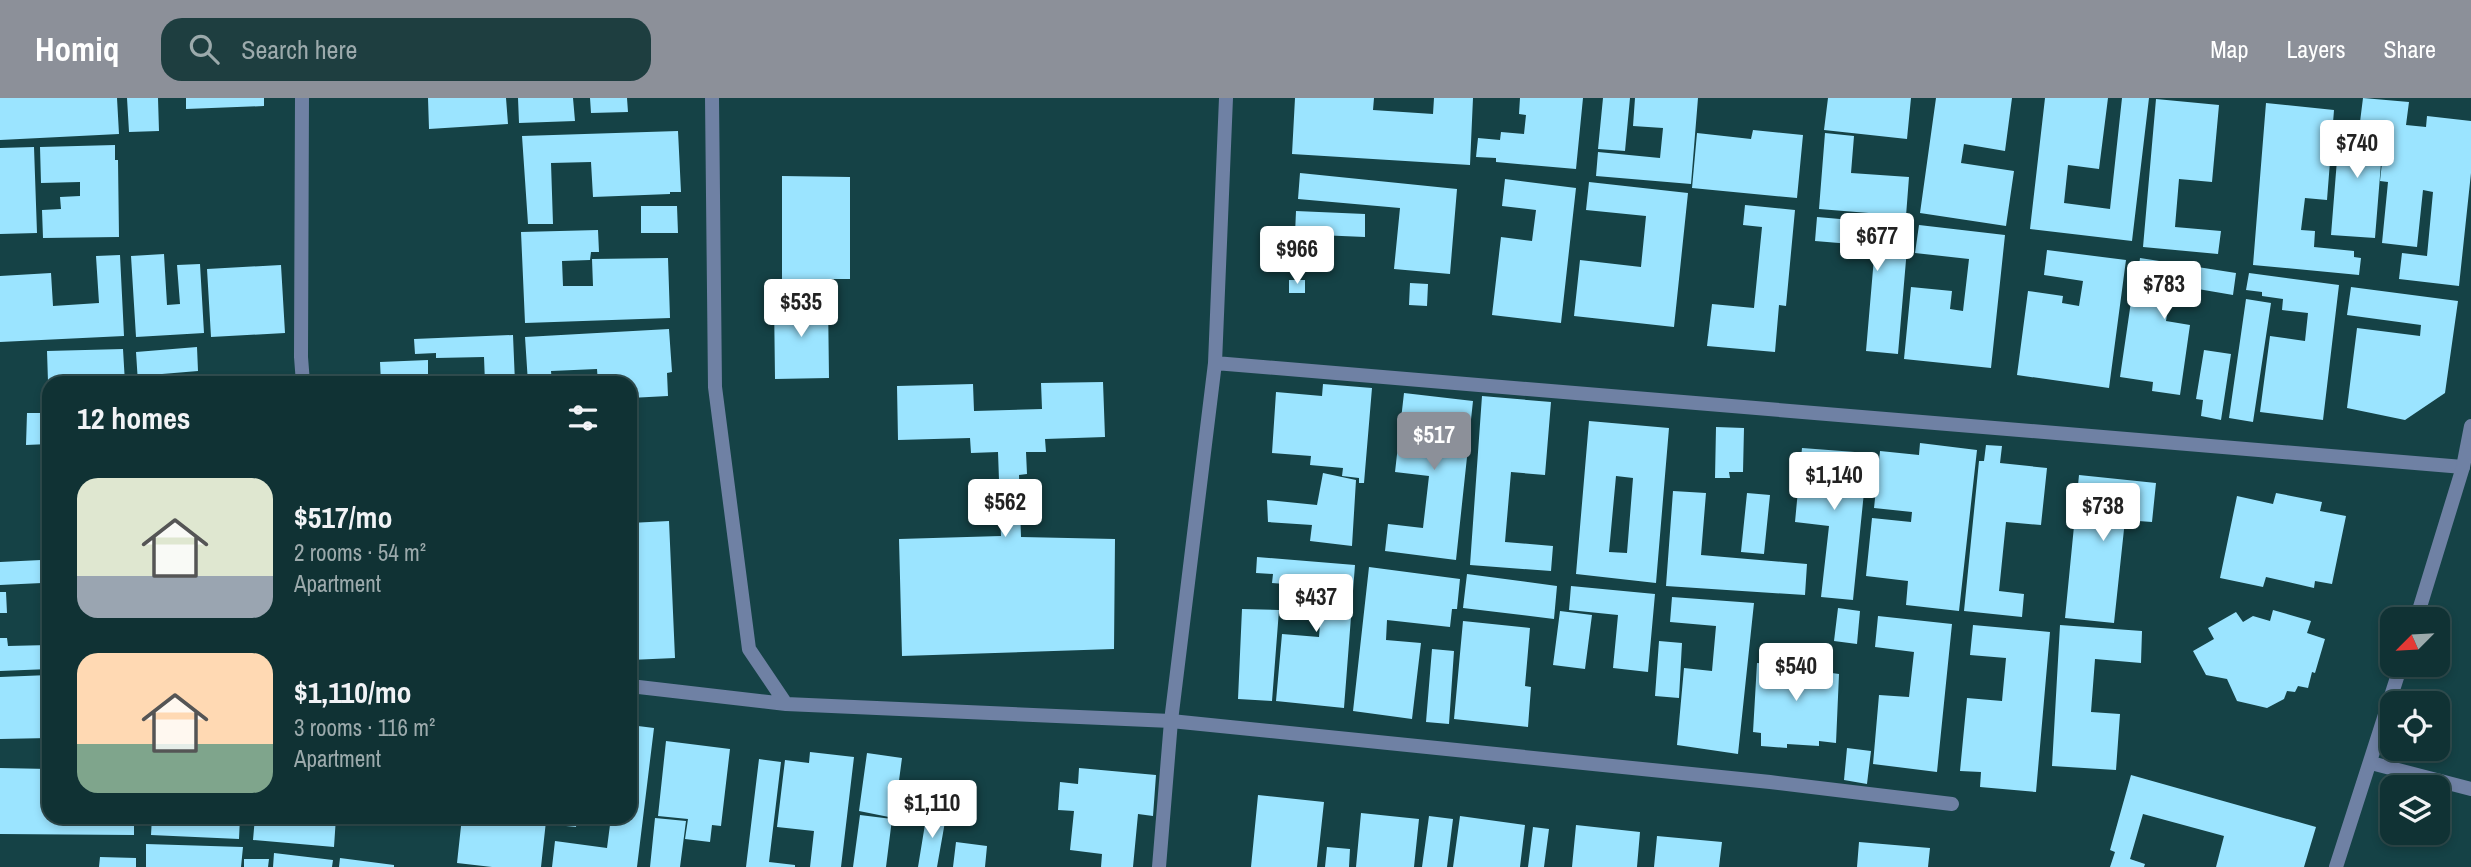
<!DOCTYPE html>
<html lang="en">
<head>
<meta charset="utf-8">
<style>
  body { margin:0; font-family:"Archivo Narrow",sans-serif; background:#1e3e40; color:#f1f3f6; height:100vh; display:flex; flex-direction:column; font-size:26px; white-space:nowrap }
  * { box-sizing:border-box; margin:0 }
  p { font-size:23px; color:#9caaac }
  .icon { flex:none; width:38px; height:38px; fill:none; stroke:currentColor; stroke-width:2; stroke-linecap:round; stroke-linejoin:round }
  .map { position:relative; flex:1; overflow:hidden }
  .panel { position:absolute; left:42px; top:278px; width:595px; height:448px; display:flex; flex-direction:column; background:#103234; border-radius:21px; box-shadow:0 4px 10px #0003,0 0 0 2px #304d4f }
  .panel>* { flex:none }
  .needle { width:46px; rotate:246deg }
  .tools { position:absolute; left:2380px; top:509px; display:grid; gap:14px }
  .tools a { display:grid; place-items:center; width:70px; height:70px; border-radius:14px; background:#103234; box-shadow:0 4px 10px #0003,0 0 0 2px #304d4f; font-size:35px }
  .price { position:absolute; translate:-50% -60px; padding:0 16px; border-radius:7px; background:#fff; color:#222; font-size:23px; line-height:46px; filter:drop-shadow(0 2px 4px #0008) }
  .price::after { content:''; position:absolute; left:50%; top:42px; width:21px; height:16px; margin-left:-10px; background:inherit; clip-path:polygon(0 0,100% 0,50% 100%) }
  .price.current { background:#8c9099; color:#fff }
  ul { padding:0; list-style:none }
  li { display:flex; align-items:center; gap:21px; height:175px; padding:0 35px }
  li span { display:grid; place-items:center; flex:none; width:196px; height:140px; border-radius:21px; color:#555 }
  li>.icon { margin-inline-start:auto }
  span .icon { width:84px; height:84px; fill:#fffc; stroke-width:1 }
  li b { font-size:30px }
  h2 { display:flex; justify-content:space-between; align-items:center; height:84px; padding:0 35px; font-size:30px }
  header { display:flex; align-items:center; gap:42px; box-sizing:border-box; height:98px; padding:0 35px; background:#8c9099; color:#fff }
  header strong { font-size:33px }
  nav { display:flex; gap:38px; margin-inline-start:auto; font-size:24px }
  .search { width:490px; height:63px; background:#1e3e40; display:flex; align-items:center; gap:18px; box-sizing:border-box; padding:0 24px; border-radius:21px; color:#9caaac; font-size:26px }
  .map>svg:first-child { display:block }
</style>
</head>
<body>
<header>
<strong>Homiq</strong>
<div class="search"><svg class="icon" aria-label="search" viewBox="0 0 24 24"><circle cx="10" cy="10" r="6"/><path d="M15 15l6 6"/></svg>Search here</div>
<nav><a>Map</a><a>Layers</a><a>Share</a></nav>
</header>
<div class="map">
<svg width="2471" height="769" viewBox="0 0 2471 769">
  <rect width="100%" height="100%" fill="#154246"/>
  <path fill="#9be4ff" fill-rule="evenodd" d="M0,0H117L119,36L0,42Z
    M127,0H158L159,33L129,34Z
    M186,0H264V8L186,11Z
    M428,0H506L508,26L429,31Z
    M518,0H573L575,23L519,25Z
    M590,0H627L628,14L591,15Z
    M1295,0H1374L1373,12L1433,16L1434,0H1473L1470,67L1292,56Z
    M1520,0H1583L1576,71L1496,64V60L1476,59L1478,40L1500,42L1501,34L1524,36L1526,17L1519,16Z
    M1603,0H1630L1625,53L1598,51Z
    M1635,0H1698L1691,86L1596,78L1598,54L1660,60L1663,30L1633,28Z
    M1828,0H1911L1907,41L1824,32Z
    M1936,0H2012L2005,53L1964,46L1961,65L2014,73L2006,128L1920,115Z
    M2045,0H2108L2099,71L2068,67L2064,105L2110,111L2122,0H2149L2132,143L2030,131Z
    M2363,0L2409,4L2406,27L2426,29L2427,18L2471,23V75L2459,188L2399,181L2402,155L2427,158L2433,94L2423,92L2417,149L2382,145L2388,84L2380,83L2386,27L2360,24Z
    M2156,1L2219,7L2212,84L2179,81L2175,129L2221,133L2218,156L2143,149Z
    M2266,5L2334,12L2327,102L2305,100L2301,132L2315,133L2314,149L2354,153V159L2361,160L2359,177L2253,167Z
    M2340,24L2384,28L2375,140L2331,137Z
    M1753,32L1803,37L1797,100L1692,90L1697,35L1751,41Z
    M678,33L681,94H670V96L593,99L591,64L551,65L553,126H528L522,38Z
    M1825,35L1854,38L1851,75L1909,79L1906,118L1819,111Z
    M115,47V62H118L119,139L43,140L42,112L61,111L60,99L80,98V84L41,85L40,49Z
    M34,49L37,135L0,136V50Z
    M1300,75L1457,91L1450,176L1394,171L1400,110L1298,101Z
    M782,78L850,79V181H782Z
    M1505,81L1576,90L1561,225L1492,217L1501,139L1532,143L1536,112L1502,108Z
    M1589,84L1688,95L1674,229L1574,218L1580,162L1641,169L1646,118L1586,112Z
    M1745,107L1795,112L1786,208L1779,207L1775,254L1707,248L1712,206L1754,210L1762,129L1743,127Z
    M641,108H677L678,135H641Z
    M1296,113L1365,116V139L1295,136Z
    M1817,119L1909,127L1898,256L1866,253L1875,148L1815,143Z
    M1919,127L2005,137L1991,270L1904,261L1911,189L1952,193L1950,211L1963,213L1969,161L1915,155Z
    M598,132L599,154H591L590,162L562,163L563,188H593L592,161L668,160L670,220L525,225L521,134Z
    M1312,149V172L1291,171L1292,150Z
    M2047,152L2126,162L2109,290L2017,277L2028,193L2063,198L2062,205L2079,208L2083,183L2044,177Z
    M164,156L167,207L180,206L177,167L200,166L204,235L136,239L131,158Z
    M120,157L124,238L0,244V178L51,175L53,208L99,205L96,158Z
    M2140,160L2236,175L2233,197L2198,191L2197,201L2170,197L2166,223L2190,227L2180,297L2152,293L2153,284L2120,279L2134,183H2137Z
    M281,167L285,235L211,239L207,171Z
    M2249,175L2339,187L2323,322L2260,314L2270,238L2305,243L2308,215L2282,212L2283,201L2262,198V194L2246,192Z
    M1289,182H1305V195H1289Z
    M1410,185L1428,186L1427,208L1409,207Z
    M2351,189L2458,203L2445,295L2405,322L2347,310L2357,230L2420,238L2421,227L2347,217Z
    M774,201H828L829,280L775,281Z
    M2246,201L2271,205L2253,324L2229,320Z
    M669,231L672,274L667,275L668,298L630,300V285H598L597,271L551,273L552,285H528L525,239Z
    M513,237L515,285H485L484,259L436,260V255L415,256L414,241Z
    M197,249L198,273L162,276V285H138L136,254Z
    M123,251L125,285H95V283L48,284L47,253Z
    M2204,252L2231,256L2221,322L2201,318L2203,302L2196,301Z
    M428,262V285H381L380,264Z
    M1103,284L1105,339L1045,341L1046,354H1026L1027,376L1019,377L1021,439L1115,441L1114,551L902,558L899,441L1001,438L998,354L971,355L970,340L898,342L897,288L973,286L974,313L1042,311L1041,285Z
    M1323,286L1372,290L1364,385H1359V380L1342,378L1343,370L1310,367L1311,358L1272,355L1276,294L1322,298Z
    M1404,295L1473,303L1456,462L1385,453L1388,426L1423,430L1429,378L1395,374Z
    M1482,298L1551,304L1545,377L1511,374L1505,444L1553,448L1551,473L1470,467Z
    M27,315H49V346L26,347Z
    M1589,323L1669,330L1656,485L1576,476ZM1616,378L1633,380L1627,455L1609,454Z
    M1716,329L1744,330L1743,374H1729L1730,380H1715Z
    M1920,345L1977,352L1959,513L1906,507L1908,483L1866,478L1872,420L1911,424L1912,414L1874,410L1880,353L1919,357Z
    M1986,347L2002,348L2000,365L2047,370L2041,427L2006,424L1999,493L2024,496L2022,519L1964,513L1979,363H1984Z
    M1802,350L1868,355L1853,502L1821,499L1829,428L1795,424Z
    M1323,375L1356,382L1352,448L1310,443L1312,427L1268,424L1267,402L1317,407Z
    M2079,377L2156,385L2152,424L2125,422L2114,525L2065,520Z
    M1673,393L1706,395L1701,457L1807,466L1805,497L1666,488Z
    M1747,395L1770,397L1764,456L1741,454Z
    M2276,395L2322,404L2320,413L2346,418L2332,486L2315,483L2314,490L2266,479L2263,489L2220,480L2237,398L2273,406Z
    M669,423L675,560L630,562V425Z
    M1257,459L1355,467L1344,610L1276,603L1282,536L1319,539L1323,489L1272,485L1273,476L1256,475Z
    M41,462L42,485L0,487V464Z
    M1369,469L1460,481L1457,511H1452L1450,529L1387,522L1386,542L1421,545L1412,621L1353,613Z
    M1467,476L1557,488L1554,521L1463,510Z
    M1571,488L1655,496L1648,574L1613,570L1618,517L1569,512Z
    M0,494H6L7,515H0Z
    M1672,499L1754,505L1738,656L1677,647L1684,570L1712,573L1716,528L1670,524Z
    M1838,510L1860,513L1857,546L1834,543Z
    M1242,511L1279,512L1272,603L1238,601Z
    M2273,512L2311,523L2307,535L2325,541L2315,575L2312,574L2308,590L2298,588L2295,594L2287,593L2284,601L2267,610L2237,603L2227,581L2206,577L2193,553L2214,541L2208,530L2236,514L2243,524L2253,518L2270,523Z
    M1560,513L1592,517L1585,571L1553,567Z
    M1878,518L1952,526L1937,674L1873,666L1879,597L1909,599L1914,554L1875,549Z
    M1463,523L1530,530L1525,588L1531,589L1528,629L1454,621Z
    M1973,527L2050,534L2036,694L1980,689L1981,674L1960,673L1967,600L2002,603L2006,560L1970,557Z
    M2060,527L2142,533L2141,565L2095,561L2091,614L2120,616L2116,672L2052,668Z
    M0,540H7L8,548L49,547V571L0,573Z
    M1659,543L1682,545L1679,600L1655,598Z
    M1432,551L1454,553L1449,626L1426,624Z
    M1786,559L1832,561V575L1839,576L1836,645L1819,643V648L1787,646V650L1761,648V635L1753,634L1757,565L1786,567Z
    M49,577V640L0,641V579Z
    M630,627L654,630L637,769H552L555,743L607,750L611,719H630Z
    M666,643L730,651L721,728L712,727L710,744L685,741L688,721L658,718Z
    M1847,650L1871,653L1867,686L1844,682Z
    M810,654L854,659L841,769H810L814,733L777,729L785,662L809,665Z
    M867,655L902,660L894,720L859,713Z
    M759,661L781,664L769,764L795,767V769H746Z
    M0,670L49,671V719H134V737L0,736Z
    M1079,670L1156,677L1153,718L1138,716L1133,769H1101L1102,756L1070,752L1074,713L1058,712L1060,684L1078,686Z
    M2131,677L2316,729L2304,769H2216L2224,738L2143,716L2130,761L2145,766L2144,769H2110L2115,754L2110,752Z
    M1258,697L1324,704L1317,769H1251Z
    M927,714L946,718L937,769H918Z
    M1361,715L1419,721L1414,769H1356Z
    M860,717L892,721L886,769H853Z
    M1429,718L1453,721L1447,769H1422Z
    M1460,718L1525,727L1520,769H1453Z
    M152,719H240L239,741L151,737Z
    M255,719H336L334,749L253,742Z
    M462,719H526L546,723L541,769H492L457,765Z
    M557,719H577L576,729L556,727Z
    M655,720L686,723L680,769H650Z
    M1576,727L1640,734L1637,769H1572Z
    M1533,729L1549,731L1544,769H1528Z
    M1657,738L1722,744L1719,769H1654Z
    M956,744L987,748L985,769H953Z
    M1859,744L1930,750L1928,769H1857Z
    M146,746L243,749L241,769H146Z
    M1327,749L1350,751L1349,769H1325Z
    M274,755L333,762L332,769H273Z
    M100,759L136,760V769H99Z
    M340,760L394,767V769H339Z
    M244,761H269L268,769H244Z"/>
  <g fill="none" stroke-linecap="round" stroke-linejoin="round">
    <path stroke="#6f81a4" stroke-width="14" d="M302,0L301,259L303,285
      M712,0L715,289L749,551L786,606
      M1215,265L2463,369
      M630,588L786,606L1171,623L1770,684L1952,706
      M2371,665L2471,691
      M1159,769L1171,623L1215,265L1226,0"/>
    <path stroke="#6f81a4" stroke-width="14" d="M2416,522L2463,369L2471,328
      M2336,769L2401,567"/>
  </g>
</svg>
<div class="tools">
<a><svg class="needle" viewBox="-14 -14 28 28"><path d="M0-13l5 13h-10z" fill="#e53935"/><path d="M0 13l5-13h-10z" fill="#9caaac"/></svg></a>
<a><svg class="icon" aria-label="locate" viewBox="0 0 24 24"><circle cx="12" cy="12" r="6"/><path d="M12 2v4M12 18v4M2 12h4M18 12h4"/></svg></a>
<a><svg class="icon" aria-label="layers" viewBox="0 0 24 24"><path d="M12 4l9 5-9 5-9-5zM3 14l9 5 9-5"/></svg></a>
</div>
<b class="price" style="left:2357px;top:82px">$740</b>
<b class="price" style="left:1877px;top:175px">$677</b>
<b class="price" style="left:1297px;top:188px">$966</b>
<b class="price" style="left:2164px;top:223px">$783</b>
<b class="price" style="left:801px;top:241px">$535</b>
<b class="price current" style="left:1434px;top:374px">$517</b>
<b class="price" style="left:1834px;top:414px">$1,140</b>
<b class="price" style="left:1005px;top:441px">$562</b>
<b class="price" style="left:2103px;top:445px">$738</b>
<b class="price" style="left:1316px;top:536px">$437</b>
<b class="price" style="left:1796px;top:605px">$540</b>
<b class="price" style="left:932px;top:742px">$1,110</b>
<section class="panel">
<h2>12 homes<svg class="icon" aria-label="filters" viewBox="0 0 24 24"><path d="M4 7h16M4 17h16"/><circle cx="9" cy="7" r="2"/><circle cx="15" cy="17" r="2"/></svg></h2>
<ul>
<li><span style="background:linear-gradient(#dfe7d0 70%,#9aa5b1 0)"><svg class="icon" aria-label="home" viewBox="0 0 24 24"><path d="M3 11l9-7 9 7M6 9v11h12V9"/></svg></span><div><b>$517/mo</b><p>2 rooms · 54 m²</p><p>Apartment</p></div></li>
<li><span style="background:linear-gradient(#ffd9b3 65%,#7fa58c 0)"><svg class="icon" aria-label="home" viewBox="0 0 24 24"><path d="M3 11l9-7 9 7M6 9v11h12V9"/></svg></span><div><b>$1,110/mo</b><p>3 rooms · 116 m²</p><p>Apartment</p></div></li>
</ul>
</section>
</div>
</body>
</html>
